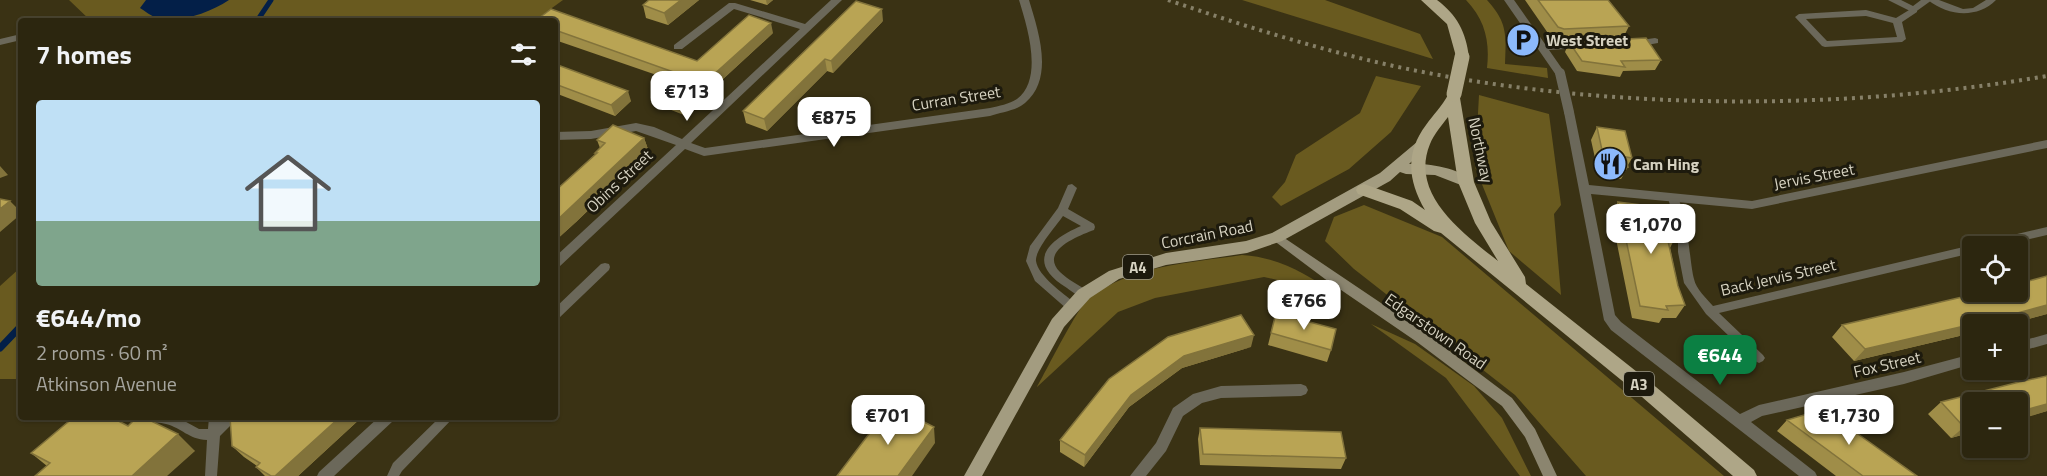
<!DOCTYPE html>
<html lang="en">
<head>
<meta charset="utf-8">
<style>
  body { margin:0; font-family:"Titillium Web",sans-serif; background:#342e18; color:#f1f3f6; height:100vh; display:flex; flex-direction:column; font-size:22px; white-space:nowrap }
  * { box-sizing:border-box; margin:0 }
  p { font-size:20px; color:#a6a59e }
  .icon { flex:none; width:33px; height:33px; fill:none; stroke:currentColor; stroke-width:2; stroke-linecap:round; stroke-linejoin:round }
  .map { position:relative; flex:1; overflow:hidden }
  .side { position:absolute; left:18px; top:18px; width:540px; height:402px; display:flex; flex-direction:column; background:#2c260f; border-radius:6px; box-shadow:0 2px 4px #0004,0 0 0 2px #48432f }
  .side>* { flex:none }
  .buttons { position:absolute; left:1962px; top:236px; display:grid; gap:12px }
  .buttons a { display:grid; place-items:center; width:66px; height:66px; border-radius:6px; background:#2c260f; box-shadow:0 2px 4px #0004,0 0 0 2px #48432f; font-size:30px }
  .price { position:absolute; translate:-50% -51px; padding:0 14px; border-radius:12px; background:#fff; color:#222; font-size:20px; line-height:39px; filter:drop-shadow(0 2px 3px #0008) }
  .price::after { content:''; position:absolute; left:50%; top:36px; width:18px; height:14px; margin-left:-9px; background:inherit; clip-path:polygon(0 0,100% 0,50% 100%) }
  .price.on { background:#0b8043; color:#fff }
  ul { padding:0; list-style:none }
  li { display:grid; align-content:center; gap:12px; height:318px; padding:0 18px }
  li+li { border-top:2px solid #48432f }
  li span { display:grid; place-items:center; height:186px; border-radius:6px; color:#555 }
  li>.icon { margin-inline-start:auto }
  span .icon { width:108px; height:108px; fill:#fffc; stroke-width:1 }
  li b { font-size:26px }
  h2 { display:flex; justify-content:space-between; align-items:center; height:72px; padding:0 18px; font-size:26px }
  .map>svg:first-child { display:block }
</style>
</head>
<body>
<div class="map">
<svg width="2047" height="476" viewBox="0 0 2047 476">
  <rect width="100%" height="100%" fill="#3a3214"/>
  <path fill="#695a1f" d="M69,0H563L534,21H91Z
    M1242,0H1325L1420,34L1433,59Z
    M1466,0H1487C1508,23 1506,35 1505,64L1547,68L1548,78L1487,68C1490,41 1485,20 1466,0Z
    M1376,76L1421,86L1391,132L1349,169L1281,206L1272,197L1285,182L1296,155L1360,113Z
    M1479,95L1549,114L1561,205L1554,214L1561,295L1509,251L1475,167Z
    M1364,205L1442,237L1724,476H1586L1515,395L1354,269L1325,241L1334,217Z
    M1242,255C1278,257 1306,274 1335,293L1264,277L1155,298L1118,312L1037,387C1046,371 1078,307 1088,299C1131,265 1190,263 1242,255Z
    M21,267V379H0V286Z
    M1371,324L1415,344L1474,386L1502,418L1531,476H1520L1446,378Z"/>
  <path fill="#031f48" d="M146,0H229C209,13 181,23 157,18C151,16 145,11 140,8Z"/>
  <g fill="none" stroke-linecap="round" stroke-linejoin="round">
    <path stroke="#031f48" stroke-width="5" d="M257,21L271,0"/>
    <path stroke="#031f48" stroke-width="7" d="M0,348L21,326"/>
    <path fill="#6b685a" fill-rule="evenodd" d="M1928,0H1939L1963,9L1973,8L1986,0H1996C1977,19 1948,16 1928,0Z
      M1914,7L1917,8V12L1902,22L1906,39L1902,42L1825,47L1822,46L1795,17L1799,14L1866,10L1896,18ZM1866,16L1893,23L1897,37L1827,41L1806,19Z
      M1655,38L1658,39V43L1641,46L1637,43L1641,40Z
      M1072,184L1077,188L1068,209L1094,224L1095,227L1094,230C1078,236 1039,251 1060,272C1068,280 1079,285 1088,291L1089,294L1088,297C1080,299 1074,293 1067,288C1026,263 1046,241 1081,226L1063,216C1057,225 1035,249 1036,261C1038,276 1064,294 1075,303L1077,306L1075,309H1067L1035,281L1026,261L1030,246L1058,208L1068,185Z
      M1673,194C1688,201 1689,262 1694,279C1696,289 1706,298 1713,306L1972,245L1975,246H1972V253L1719,313L1763,355L1765,358L1763,361L1759,363L1755,361L1706,314L1684,283L1678,252V234L1668,198Z
      M2047,227V235L2000,246H1978L1983,242Z
      M605,263L609,264L610,267L609,270L559,318L555,319V308L601,264Z
      M145,417H177L199,429H208L209,417H221V421L225,417H239L220,436L217,476H205L207,440C188,439 182,428 166,424C160,422 153,423 147,421Z
      M440,417H454L402,471L399,476H387L393,463Z"/>
    <path fill="#6b685a" fill-rule="evenodd" d="M831,0H842L691,143L705,148L990,108C999,106 1009,104 1017,99C1044,79 1027,26 1019,0H1029C1038,30 1055,78 1025,103C1016,111 1001,112 990,116L704,156L685,149L559,267L555,269V257L676,145L636,131L591,139L555,140V132L591,131L636,123L654,127L682,139L800,29L734,9L682,49H674V45L729,3H735L805,24Z
      M1504,0H1514L1545,44L1586,43V47L1582,48L1549,50L1565,73L1564,75H1556Z
      M1888,0H1901L1913,6L1921,0H1932L1914,13Z
      M21,34V40L0,45V39Z
      M1569,108L1574,112L1589,185L1752,201L2047,140V148L1752,209L1591,194L1615,315L1621,322L1740,414L1759,405L1904,372L1972,354V364L1904,384L1762,416L1751,422L1815,472L1817,476H1799L1611,330L1604,320L1564,112Z
      M2047,334V344L2018,352V342Z
      M1301,384L1306,386L1308,390L1306,394L1301,396L1221,398L1202,403L1183,416L1166,451L1146,476H1130L1156,443L1173,408L1193,394L1221,386Z
      M379,417H395L393,421L334,476H317L319,472Z"/>
    <path fill="#8b856f" fill-rule="evenodd" d="M1277,233L1427,334L1512,398L1535,429L1557,476H1543L1525,437L1502,406L1417,342L1325,279L1273,240L1271,237Z"/>
    <path fill="#a39c80" fill-rule="evenodd" d="M1422,140L1429,145L1409,164C1425,162 1464,169 1473,182L1471,186L1466,187L1435,175L1406,174L1400,172L1390,181L1282,241L1247,253L1166,265L1119,279L1090,298L1064,327L982,476H964L1052,319L1078,290L1109,271L1166,253L1246,241L1272,233L1380,173L1417,142Z"/>
    <path fill="#aea687" fill-rule="evenodd" d="M1421,0H1437C1457,15 1466,32 1469,57L1467,60H1457L1447,24Z
      M1453,93L1460,98L1474,182L1491,222L1525,277L1526,284L1656,387L1754,470L1757,476H1733L1642,397L1441,233L1434,231L1400,209L1358,194L1356,190L1358,186L1364,184L1412,201L1425,210C1408,181 1405,153 1426,125C1433,115 1442,106 1448,95ZM1448,117L1458,182L1475,223L1498,261C1464,234 1409,195 1430,144C1434,134 1442,125 1448,117Z"/>
    <path stroke="#868068" stroke-width="4" stroke-dasharray="3 5" stroke-linecap="butt" d="M1168,0C1241,25 1314,48 1389,65C1598,111 1837,112 2047,76"/>
    <path stroke="#6b685a" stroke-width="10" d="M1560,73L1569,112"/>
    <path stroke="#aea687" stroke-width="15" d="M1454,94L1462,57"/>
  </g>
  <path fill="#9f8d48" d="M649,0H699L668,25L646,18L643,5Z
    M750,0H773L767,5Z
    M1525,0H1608L1629,26L1623,38L1559,41L1552,39Z
    M555,21L697,61L773,33L684,115L661,106L658,95L674,81L555,40Z
    M883,21L833,73L827,71L767,131L746,123L743,111Z
    M1569,42L1661,60L1655,70L1623,71L1620,77L1577,71L1565,52Z
    M555,64L631,101L615,116L555,93Z
    M1597,127L1632,158L1628,165V167L1621,179L1599,176L1591,140Z
    M644,138L649,152L576,222L555,241V191L596,154L595,153L600,148L597,140Z
    M1618,202L1673,242L1670,248L1678,286L1685,305L1676,318H1662L1659,323L1632,318L1611,214Z
    M1276,313L1331,350L1327,362L1268,345Z
    M2047,314L2009,324H1972V333L1854,361L1832,337L1842,325Z
    M1251,347L1182,368L1129,407L1084,467L1060,452V440L1109,379Z
    M2047,376V411L1951,438L1928,414L1941,402Z
    M230,417H362L298,476H265L256,467L257,466L244,457L232,446Z
    M1787,420L1838,426L1917,476H1836L1777,431Z
    M128,426L195,451L47,466L31,453Z
    M1200,428L1346,458L1341,469L1200,465L1198,439Z"/>
  <path fill="#82733b" d="M681,0H699L668,25L664,13Z
    M766,0H773L767,5Z
    M882,9L883,21L833,73L831,61Z
    M771,23L773,33L684,115L681,104Z
    M825,59L827,71L767,131L764,119Z
    M628,91L631,101L615,116L611,105Z
    M644,138L649,152L576,222L555,241V222Z
    M0,166L8,175L0,178Z
    M10,201L21,212V214L0,232V209Z
    M2047,305V314L2009,324H1973Z
    M1972,324V333L1854,361L1865,349Z
    M1254,335L1251,347L1182,368L1129,407L1084,467L1085,455L1131,395L1184,356Z
    M2047,404V411L2018,420V412Z
    M340,417H362L298,476H275Z
    M1972,424V432L1951,438L1964,427Z
    M934,427L935,443L912,476H898Z
    M178,434L195,451L167,476H132Z"/>
  <path fill="#b9a454" stroke="#82733b" stroke-width="1.5" d="M649,0H681L664,13L643,5Z
    M1538,0H1608L1629,26L1564,29L1558,27Z
    M856,1L882,9L831,61L825,59L764,119L743,111Z
    M551,9L697,61L749,15L771,23L681,104L658,95L682,75L555,30V21H535Z
    M1646,38L1661,60L1621,61L1625,67L1582,61L1569,42Z
    M555,64L628,91L611,105L555,84Z
    M613,125L644,138L555,222V191L597,153H595L605,143L597,140Z
    M1597,127L1625,131L1632,158L1626,157L1628,167L1605,164Z
    M0,199L10,201L0,209Z
    M1618,202L1665,208L1673,242L1668,241L1678,286L1685,305L1666,306L1668,310L1640,306Z
    M2047,276V305L1999,318L1865,349L1842,325L1988,291H2018V284Z
    M1276,313L1336,329L1331,350L1271,333Z
    M1241,315L1254,335L1184,356L1131,395L1085,455L1060,440L1109,379L1168,337Z
    M2047,376V404L2018,412V402H1972V424L1964,427L1941,402L2019,382Z
    M891,405L934,427L898,476H837Z
    M1824,409L1838,426L1841,422L1917,476H1863L1787,420Z
    M74,417H111L128,426L137,417H143L178,434L132,476H35L50,463L31,453Z
    M230,417H340L275,476H271L256,467L260,463L232,446Z
    M1200,428L1341,432L1346,458L1203,454Z"/>
  <defs>
    <g id="parking-disc" transform="scale(1.725)"><circle r="9.5" fill="#8cb9fc" stroke="#1d1a0d"/><path d="M-3.5-5.5H1a3.5 3.5 0 0 1 0 7H-1V5.5H-3.5ZM-1-3.4V-.6H.8a1.4 1.4 0 0 0 0-2.8Z" fill="#111"/></g>
    <g id="restaurant-disc" transform="scale(1.725)"><circle r="9.5" fill="#8cb9fc" stroke="#1d1a0d"/><path d="M-5-6h1v4h1v-4h1v4h1v-4h1v5L-1.5 .5V6h-2V.5L-5-1ZM5-6V6H3V1.5H1.5Q1.5-4 5-6Z" fill="#111"/></g>
  </defs>
  <g fill-rule="evenodd">
    <use href="#parking-disc" x="1523" y="40"/>
    <use href="#restaurant-disc" x="1610" y="164"/>
  </g>
  <g text-anchor="middle" dominant-baseline="central" stroke-width="6" stroke-linejoin="round" paint-order="stroke">
    <g fill="#1d1a0d" stroke="#9e9b8b" stroke-width="1.5">
      <rect x="1123" y="255" width="30" height="24" rx="4.5"/>
      <rect x="1624" y="372" width="30" height="24" rx="4.5"/>
    </g>
    <g font-size="15" font-weight="bold" fill="#d6d2c1">
      <text x="1138" y="267">A4</text>
      <text x="1639" y="384">A3</text>
    </g>
    <g font-size="16" font-weight="bold" fill="#d6d2c1" stroke="#1d1a0d" text-anchor="start">
      <text x="1546" y="40">West Street</text>
      <text x="1633" y="164">Cam Hing</text>
    </g>
    <g font-size="16" fill="#d6d2c1" stroke="#1d1a0d">
      <text transform="translate(956 98) rotate(-9)">Curran Street</text>
      <text transform="translate(1481 150) rotate(78)">Northway</text>
      <text transform="translate(1814 176) rotate(-11)">Jervis Street</text>
      <text transform="translate(619 181) rotate(-43)">Obins Street</text>
      <text transform="translate(1207 234) rotate(-11)">Corcrain Road</text>
      <text transform="translate(1778 277) rotate(-13)">Back Jervis Street</text>
      <text transform="translate(1436 331) rotate(35)">Edgarstown Road</text>
      <text transform="translate(1887 364) rotate(-13)">Fox Street</text>
    </g>
  </g>
</svg>
<div class="buttons">
<a><svg class="icon" aria-label="locate" viewBox="0 0 24 24"><circle cx="12" cy="12" r="6"/><path d="M12 2v4M12 18v4M2 12h4M18 12h4"/></svg></a>
<a>+</a>
<a>−</a>
</div>
<b class="price" style="left:687px;top:122px">€713</b>
<b class="price" style="left:834px;top:148px">€875</b>
<b class="price" style="left:1651px;top:255px">€1,070</b>
<b class="price" style="left:1304px;top:331px">€766</b>
<b class="price on" style="left:1720px;top:386px">€644</b>
<b class="price" style="left:888px;top:446px">€701</b>
<b class="price" style="left:1849px;top:446px">€1,730</b>
<section class="side">
<h2>7 homes<svg class="icon" aria-label="filters" viewBox="0 0 24 24"><path d="M4 7h16M4 17h16"/><circle cx="9" cy="7" r="2"/><circle cx="15" cy="17" r="2"/></svg></h2>
<ul>
<li><span style="background:linear-gradient(#bfe0f5 65%,#7fa58c 0)"><svg class="icon" aria-label="home" viewBox="0 0 24 24"><path d="M3 11l9-7 9 7M6 9v11h12V9"/></svg></span><div><b>€644/mo</b><p>2 rooms · 60 m²</p><p>Atkinson Avenue</p></div></li>
</ul>
</section>
</div>
</body>
</html>
